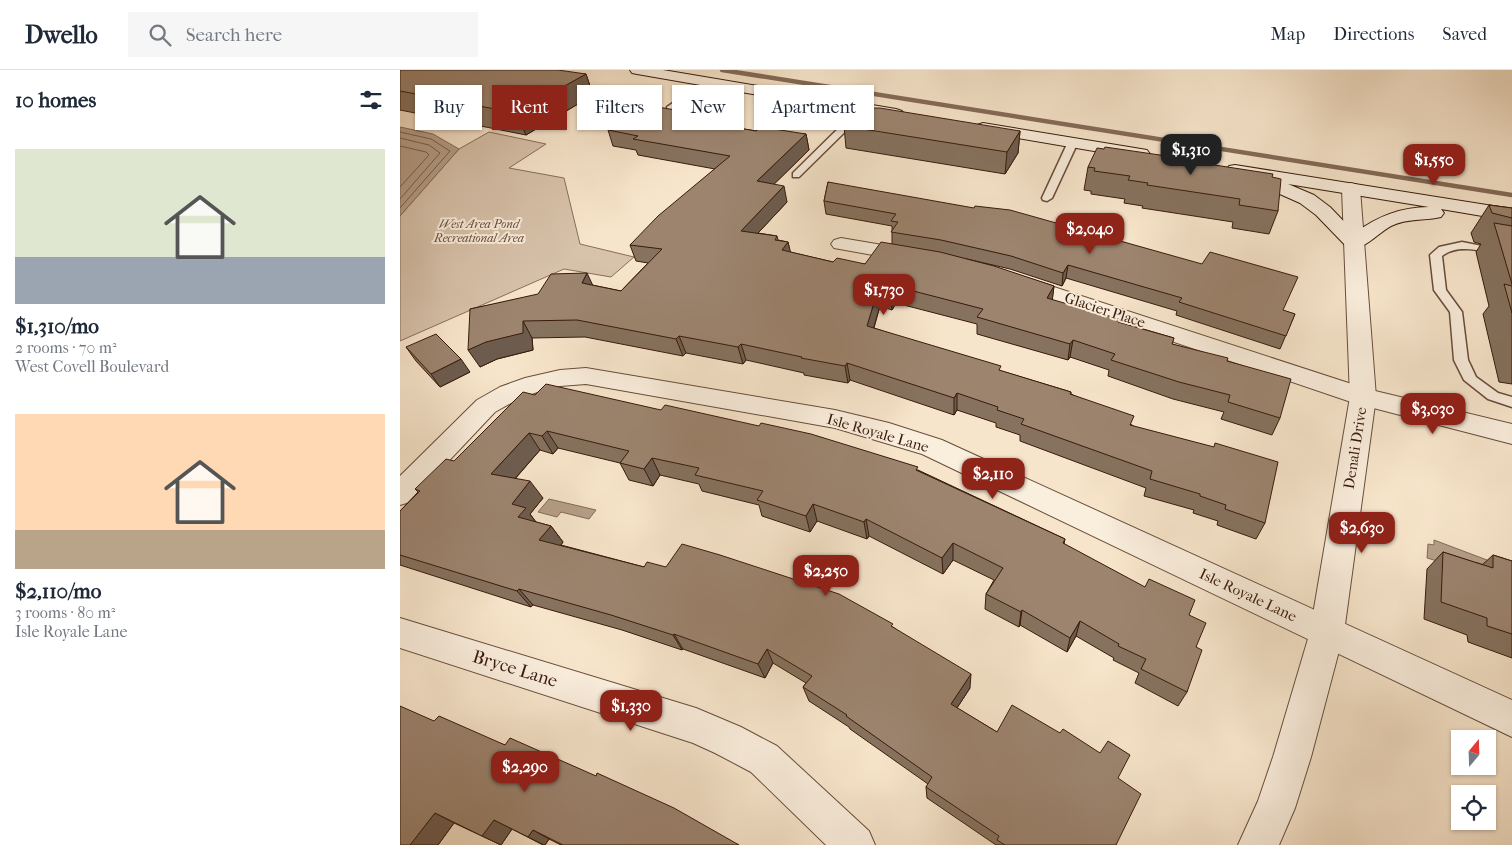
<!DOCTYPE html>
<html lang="en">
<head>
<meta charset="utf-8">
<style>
  body { margin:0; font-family:"IM FELL French Canon",serif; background:#f6f6f7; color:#1f2937; height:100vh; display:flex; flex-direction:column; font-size:19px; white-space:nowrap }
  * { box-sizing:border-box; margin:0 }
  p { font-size:16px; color:#747a83 }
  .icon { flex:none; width:28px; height:28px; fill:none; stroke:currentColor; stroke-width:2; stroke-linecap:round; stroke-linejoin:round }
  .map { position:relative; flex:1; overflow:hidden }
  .details { display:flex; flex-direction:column; background:#fff; width:400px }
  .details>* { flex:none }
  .top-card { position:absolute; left:15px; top:15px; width:475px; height:45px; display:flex; gap:10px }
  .needle { width:32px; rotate:19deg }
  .buttons { position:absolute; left:1051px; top:660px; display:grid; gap:10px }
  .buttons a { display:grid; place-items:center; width:45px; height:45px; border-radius:0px; background:#fff; box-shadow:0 1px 4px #0004; font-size:25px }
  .price { position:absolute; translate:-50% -42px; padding:0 11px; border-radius:10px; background:#8f2418; color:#fff; font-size:16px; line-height:32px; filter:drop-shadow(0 1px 2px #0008) }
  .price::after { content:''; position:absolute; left:50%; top:30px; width:15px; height:11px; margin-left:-8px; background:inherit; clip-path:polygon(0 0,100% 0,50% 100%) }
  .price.active { background:#222; color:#fff }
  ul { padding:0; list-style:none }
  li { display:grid; align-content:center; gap:10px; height:265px; padding:0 15px }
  li span { display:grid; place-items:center; height:155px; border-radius:0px; color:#555 }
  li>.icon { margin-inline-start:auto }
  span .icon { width:90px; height:90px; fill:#fffc; stroke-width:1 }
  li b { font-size:21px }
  h2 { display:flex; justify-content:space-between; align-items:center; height:60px; padding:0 15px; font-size:21px }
  .chip { padding:0 18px; border-radius:0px; background:#fff; box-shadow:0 1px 4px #0004; font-size:18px; line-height:45px }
  .chip.active { background:#8f2418; color:#fff }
  header { display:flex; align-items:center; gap:30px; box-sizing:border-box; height:70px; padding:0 25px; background:#fff; border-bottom:1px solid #e0e1e3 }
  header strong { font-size:24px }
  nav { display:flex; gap:28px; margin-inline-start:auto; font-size:18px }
  .search { width:350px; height:45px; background:#f6f6f7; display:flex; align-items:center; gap:12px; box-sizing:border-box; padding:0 18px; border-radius:0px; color:#747a83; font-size:19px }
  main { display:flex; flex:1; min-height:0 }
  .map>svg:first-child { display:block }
</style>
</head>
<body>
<header>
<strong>Dwello</strong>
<div class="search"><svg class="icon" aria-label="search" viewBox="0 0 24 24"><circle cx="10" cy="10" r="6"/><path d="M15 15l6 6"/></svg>Search here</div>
<nav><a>Map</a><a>Directions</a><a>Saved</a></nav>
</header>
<main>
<section class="details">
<h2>10 homes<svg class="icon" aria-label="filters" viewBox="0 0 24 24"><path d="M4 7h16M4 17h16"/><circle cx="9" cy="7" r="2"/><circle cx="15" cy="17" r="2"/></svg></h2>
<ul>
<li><span style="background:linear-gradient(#dfe7d0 70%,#9aa5b1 0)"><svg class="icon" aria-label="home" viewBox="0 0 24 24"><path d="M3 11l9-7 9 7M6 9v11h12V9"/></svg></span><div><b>$1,310/mo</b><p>2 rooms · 70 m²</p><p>West Covell Boulevard</p></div></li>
<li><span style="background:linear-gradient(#ffd9b3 75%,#b9a48a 0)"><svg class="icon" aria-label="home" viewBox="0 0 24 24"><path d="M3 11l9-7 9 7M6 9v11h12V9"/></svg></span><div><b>$2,110/mo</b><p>3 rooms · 80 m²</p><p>Isle Royale Lane</p></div></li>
</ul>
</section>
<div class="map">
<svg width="1112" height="775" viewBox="0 0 1112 775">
  <rect width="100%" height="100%" fill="#f7e5cb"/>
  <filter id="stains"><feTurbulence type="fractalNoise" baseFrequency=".004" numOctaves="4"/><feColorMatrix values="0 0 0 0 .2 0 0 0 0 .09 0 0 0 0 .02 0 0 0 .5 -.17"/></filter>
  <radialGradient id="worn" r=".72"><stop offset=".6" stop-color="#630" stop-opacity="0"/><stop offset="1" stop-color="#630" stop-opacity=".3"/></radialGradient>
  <path fill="#d7c2aa" stroke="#886e5a" d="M89,62L146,74L109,98L164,108L180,174L234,187L211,207L164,199L0,271V146L59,79Z"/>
  <path fill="#b6a08a" stroke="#846a57" d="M0,57L33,64L59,79L0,146Z
    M149,429L196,440L189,449L161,442L157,447L138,442Z
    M1034,470L1087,490L1088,496L1076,492L1075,502L1027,488L1028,474L1034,475Z"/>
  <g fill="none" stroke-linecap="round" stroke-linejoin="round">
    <path stroke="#785d4a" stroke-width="1" d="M0,62L31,69L50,81L0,138
      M0,68L29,75L40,83L0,129
      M0,76L26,82L29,85L0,117"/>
    <path stroke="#846a57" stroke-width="4.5" d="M322,0L1112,125"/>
    <g stroke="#684d3b" stroke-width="3">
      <path id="service" d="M306,10L313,12L273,41H267V37Z
        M457,42L460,43V47L399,107H393V103L454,43Z
        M673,69L678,72L652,128L647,131L643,130L642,128L668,72Z
        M1062,172L1112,182V188C1091,184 1061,171 1042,186L1046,220L1062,242L1068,290L1076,307L1098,323L1112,327V337L1088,329L1064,310L1054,290L1050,242L1034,220L1030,185L1039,177Z"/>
    </g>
    <g stroke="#684d3b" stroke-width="2">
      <path id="minor" d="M441,168L512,180L519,182L522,186L519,190L512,192L434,178L431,174L434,170Z
        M617,205L967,319L1112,354V374L954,333L609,216L606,211L609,206Z
        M186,298L435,340L489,353L542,370L1112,630V667L522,384L435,358L186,314L160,316L140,321L118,329L95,342L10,432L0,435V406L77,330L100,317L125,308L160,300Z
        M0,548L296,638L341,657L377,676L469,761L475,775H426L351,702L315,683L293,673L0,578Z"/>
    </g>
    <g stroke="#684d3b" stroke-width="2">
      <path id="tertiary" d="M951,113L958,115L960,119L976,327L944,562L911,687L895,738L879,775H838L858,731L873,687L910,562L950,327L942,119L944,115Z"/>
    </g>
    <g stroke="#391a0b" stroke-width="2">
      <path id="secondary" d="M230,0H263L496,39L502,41L504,44L502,47L496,49L237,4L232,3Z
        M583,53L741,79L747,80L750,84L747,88L741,89L577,61L575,58L577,55Z
        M835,95L1112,139V151L1041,139L1044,143L1041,147C1024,151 1007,148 991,156C976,164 964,182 947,177L916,145L900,133L873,121L870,117L873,113L876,112L829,104L826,100L829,96ZM888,114L1029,137C1001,137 978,146 955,163L930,137L914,125Z"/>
    </g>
    <use href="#service" fill="#faeedd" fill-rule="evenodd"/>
    <use href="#minor" fill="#faeedd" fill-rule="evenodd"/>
    <use href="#tertiary" fill="#faeedd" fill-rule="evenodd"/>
    <use href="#secondary" fill="#faeedd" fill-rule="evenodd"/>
  </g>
  <path fill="#86725f" stroke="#391a0b" d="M0,0L186,4L193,25L126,65L0,40Z
    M288,42L290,50L356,61L406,64L409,80L374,114L387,132L358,163L377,166L378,170L388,172L390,182L433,192L465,194L492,174V156L426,144L424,131L428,112L895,244L880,279L776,245L777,241L666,208L662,216L610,199L567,189L654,216L652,230L719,252L774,268L772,274L827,291L880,348L872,365L821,349L824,342L773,329L708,306L709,300L670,287L668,290L577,264V254L496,233L492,240L480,236L474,258L601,301L671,322V324L732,355L865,453L856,469L817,455L818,451L793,443L794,440L744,426L746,418L620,371V365L596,357V353L557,340L554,345L450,310L448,313L404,305V303L346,290L343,294L286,283L283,286L185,267L132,268L133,280L97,289L80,297L70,239L192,215L221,221L248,193L236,191L230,175L315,99L238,85L236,80L213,76L208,60Z
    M444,56L620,61L618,83L605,104L446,78Z
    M808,94L872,107L878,141L869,164L832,158L833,152L742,138L743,136L724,133L725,129L691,124V121L684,120L688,97Z
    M1089,135L1112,138V314L1099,312L1083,244L1089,236L1076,182L1081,174L1074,172L1071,163Z
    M6,277L70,302L40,317L16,291Z
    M135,325L518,400L665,469L664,474L789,545L796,577L787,622L778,636L735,613L739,603L713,590L714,588L676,566L667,582L620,555L619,557L585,539L586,524L594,510L553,490L543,504L469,466L467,469L417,451L410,462L362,446L359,435L302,421L299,414L260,405L253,416L229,410L220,393L158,378L153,384L140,380L115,409L143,428L130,444L136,452L151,456L163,472L161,475L244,497L493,557L570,618L557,638L597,662L718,708L716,775H596L527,728L526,717L528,714L450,659L449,657L409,631L403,617L406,613L373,593L365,608L283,579L282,580L222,560L133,535L131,537L0,495V441L18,422L15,419L54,391Z
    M1043,482L1082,495L1093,485L1112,491V588L1068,572L1067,565L1024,549L1027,499Z
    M34,651L105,675L339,775H161L149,769L145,775H143L112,759L101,775L54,753L38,775H0Z"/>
  <path fill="#6d5c4e" stroke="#391a0b" d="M186,4L193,25L126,65L116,43Z
    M288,42L292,57L279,48Z
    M620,61L618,83L605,104L607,82Z
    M406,64L409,80L361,127L357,111Z
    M384,116L387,132L345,177L341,161Z
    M388,172L392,188L382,180Z
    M668,195L666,208L662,216L663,203Z
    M187,203L195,220L182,213Z
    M494,216L496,233L492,240L490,223Z
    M654,216L652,233L647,228Z
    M478,219L480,236L469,273L467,256Z
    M123,251L132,268L133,280L97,289L80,297L68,280Z
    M279,266L286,283L283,286L276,269Z
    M673,270L670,287L668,290L670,274Z
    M341,274L346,290L343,294L338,277Z
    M61,289L70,302L40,317L31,304Z
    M447,293L450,310L448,313L445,296Z
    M557,323V340L554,345V328Z
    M147,361L158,378L153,384L142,366Z
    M129,363L140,380L104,421L91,404Z
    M252,388L260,405L253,416L244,399Z
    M130,411L143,428L130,444L138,455L118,447L112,434Z
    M413,434L417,451L410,462L406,446Z
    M466,449L469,466L467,469L464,452Z
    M151,456L163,472L152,486L139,470Z
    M553,473V490L543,504L542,488Z
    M119,519L133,535L131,537L117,521Z
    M622,540L620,555L619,557L621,542Z
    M680,551L676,566L667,582L670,568Z
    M274,564L283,579L282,580L273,565Z
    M367,579L373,593L365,608L358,594Z
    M571,604L570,618L551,647V634Z
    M35,743L54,753L38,775H10Z
    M94,750L112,759L101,775L82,766Z
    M133,760L149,769L145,775H144L128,767Z"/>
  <path fill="#9c846f" stroke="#391a0b" d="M0,0H158L186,4L116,43L0,21Z
    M245,35L288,42L279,48L356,61L361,57L406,64L357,111L384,116L341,161L377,166L375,170L388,172L382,180L433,192L437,188L465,194L481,172L540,182L594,196L654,216L647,228L719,249L718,252L774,268L772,274L828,288L827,291L891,309L880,348L828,332L830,325L779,312L711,290L715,284L673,270L670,274L577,247L583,239L494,216L490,223L478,219L467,256L601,296L599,300L671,322L670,324L734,346L730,355L814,377L815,373L878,392L865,453L825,439L826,435L800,426V424L750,409L752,401L621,354L624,349L597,340L598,337L557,323L554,328L447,293L445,296L401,288L402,287L341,274L338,277L279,266L276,269L177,250L123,251V263L86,272L68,280L70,239L138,224L151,204L187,203L182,213L221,221L262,179L230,175L258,146L330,86L233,69L238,66L208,60Z
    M460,38H480L620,61L607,82L444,56Z
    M705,77L808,92V94L873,104L872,107L881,109L878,141L839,135L840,129L747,115L748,113L728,110L730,106L694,101L695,98L688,97L697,78L704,79Z
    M428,112L574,138L575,136L610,140L802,194L810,182L898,207L883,240L895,244L886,266L779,232L782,228L668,195L663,203L611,186L541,170L491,162L498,152L491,151L496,144L424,131Z
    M1089,135L1112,138V148L1092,143Z
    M1094,153L1112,156V214Z
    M1104,214L1112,216V243Z
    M36,264L61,289L31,304L6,277Z
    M146,314L261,340L265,335L359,356L361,353L411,364L518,397L516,400L665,469L663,473L745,517L749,509L795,530L789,545L806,553L796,577L802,580L787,622L741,599L746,589L718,576L719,574L680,551L670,568L622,540L621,542L586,524L603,498L553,473L542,488L466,449L464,452L413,434L406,446L357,430L363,421L295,405L299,398L252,388L244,399L220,393L229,381L147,361L142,366L129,363L91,404L130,411L112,434L126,438L118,447L151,456L139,470L244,497L247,492L266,497L282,474L320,485L439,524L493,554L491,556L571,604L551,634L597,662L612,635L660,663L663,659L700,683L708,671L730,685L718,708L741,724L716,775H605L597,770L599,766L526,717L532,707L446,646L447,645L403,617L412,606L367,579L358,594L274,564L273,565L211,545L119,519L117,521L0,485V441L20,421L15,419L46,389L54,391L123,322L135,325Z
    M1043,482L1093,498V485L1112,491V564L1087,556V548L1041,532Z
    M0,636L34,651L39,646L105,675L110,668L196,706L197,703L274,738L339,775H163L133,760L128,767L94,750L82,766L35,743L10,775H0Z"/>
  <g text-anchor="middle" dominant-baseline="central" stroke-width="4" stroke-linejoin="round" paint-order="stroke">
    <g font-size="12" font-style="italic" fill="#684c3b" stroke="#faeedd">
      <text x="79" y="154">West Area Pond<tspan x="79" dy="14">Recreational Area</tspan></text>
    </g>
    <g font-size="15" fill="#391a0b" stroke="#faeedd">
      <text transform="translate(705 240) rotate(18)">Glacier Place</text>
      <text transform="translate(478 363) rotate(16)">Isle Royale Lane</text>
      <text transform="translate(955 378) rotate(-81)">Denali Drive</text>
      <text transform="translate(848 525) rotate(25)">Isle Royale Lane</text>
    </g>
    <g font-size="18" fill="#391a0b" stroke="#faeedd">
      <text transform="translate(115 599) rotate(17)">Bryce Lane</text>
    </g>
  </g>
  <rect width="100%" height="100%" filter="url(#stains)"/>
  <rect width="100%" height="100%" fill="url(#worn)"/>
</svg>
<div class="buttons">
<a><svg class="needle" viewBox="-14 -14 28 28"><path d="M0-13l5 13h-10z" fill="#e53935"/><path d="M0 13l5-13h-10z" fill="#747a83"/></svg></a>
<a><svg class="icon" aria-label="locate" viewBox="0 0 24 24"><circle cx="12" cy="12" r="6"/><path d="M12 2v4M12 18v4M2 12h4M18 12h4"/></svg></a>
</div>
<b class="price active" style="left:791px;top:106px">$1,310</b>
<b class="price" style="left:1034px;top:116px">$1,550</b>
<b class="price" style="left:690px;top:185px">$2,040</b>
<b class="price" style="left:484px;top:246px">$1,730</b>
<b class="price" style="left:1033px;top:365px">$3,030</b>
<b class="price" style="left:593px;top:430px">$2,110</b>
<b class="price" style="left:962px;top:484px">$2,630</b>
<b class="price" style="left:426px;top:527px">$2,250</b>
<b class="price" style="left:231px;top:662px">$1,330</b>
<b class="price" style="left:125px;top:723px">$2,290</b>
<div class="top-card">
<a class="chip">Buy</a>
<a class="chip active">Rent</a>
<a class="chip">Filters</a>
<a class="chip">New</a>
<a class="chip">Apartment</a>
</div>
</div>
</main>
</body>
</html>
